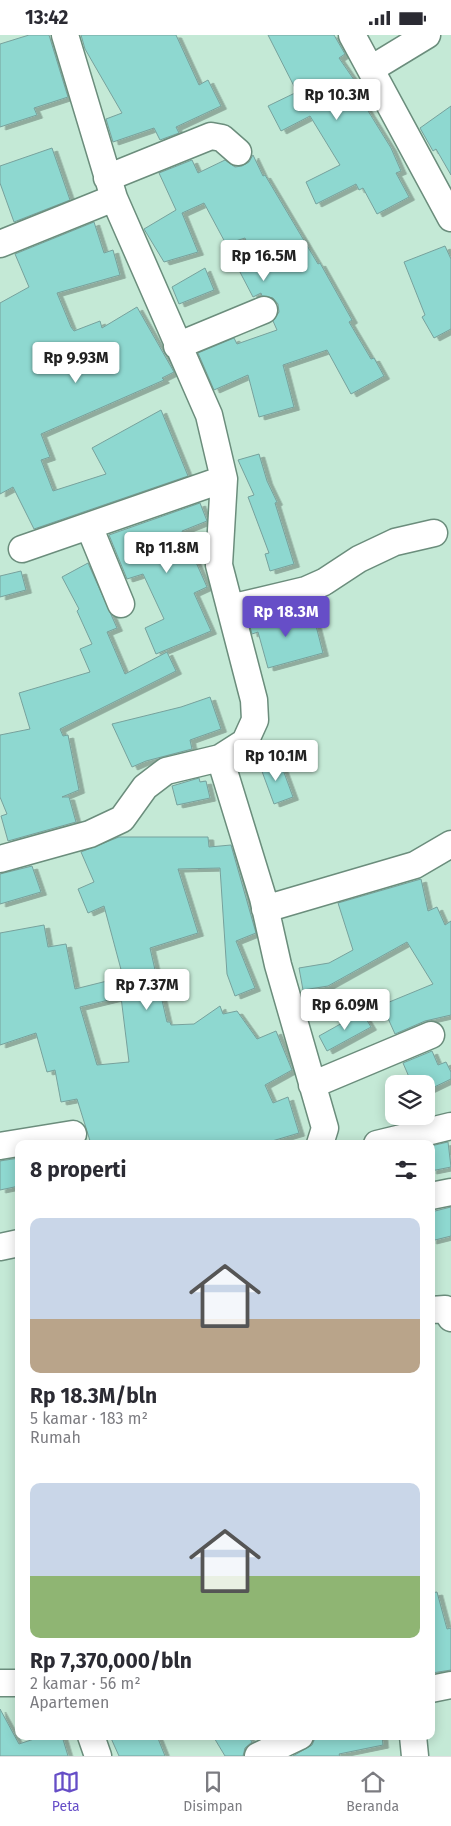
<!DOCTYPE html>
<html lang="id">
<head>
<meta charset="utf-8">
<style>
  body { margin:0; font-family:"Fira Sans",sans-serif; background:#f2f2f3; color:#2b2b33; height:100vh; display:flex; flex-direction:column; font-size:19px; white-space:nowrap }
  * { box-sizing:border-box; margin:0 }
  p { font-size:16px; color:#7c7c81 }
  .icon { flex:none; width:28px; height:28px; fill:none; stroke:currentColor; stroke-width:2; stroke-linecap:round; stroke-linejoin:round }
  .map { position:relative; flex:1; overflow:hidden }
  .details { position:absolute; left:15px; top:1105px; width:420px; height:600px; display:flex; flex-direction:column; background:#fff; border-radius:10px; box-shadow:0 2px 12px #0003 }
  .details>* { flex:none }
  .fabs { position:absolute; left:385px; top:1040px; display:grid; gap:10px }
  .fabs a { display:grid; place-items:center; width:50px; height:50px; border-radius:10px; background:#fff; box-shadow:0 2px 12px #0003; font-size:25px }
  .price { position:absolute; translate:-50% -42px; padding:0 11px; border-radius:5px; background:#fff; color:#222; font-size:16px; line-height:32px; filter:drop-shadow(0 1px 2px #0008) }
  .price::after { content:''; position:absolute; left:50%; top:30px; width:15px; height:11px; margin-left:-8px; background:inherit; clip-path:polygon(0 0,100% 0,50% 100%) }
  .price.active { background:#664ec7; color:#fff }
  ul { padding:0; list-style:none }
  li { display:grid; align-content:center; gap:10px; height:265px; padding:0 15px }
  li span { display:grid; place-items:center; height:155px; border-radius:10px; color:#555 }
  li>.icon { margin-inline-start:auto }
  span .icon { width:90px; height:90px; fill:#fffc; stroke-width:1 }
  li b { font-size:21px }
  h2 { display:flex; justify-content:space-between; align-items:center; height:60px; padding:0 15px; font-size:21px }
  .status { display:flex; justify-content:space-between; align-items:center; height:35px; padding:0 25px; background:#fff; direction:ltr }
  .status svg { height:14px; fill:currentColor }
  .menu { display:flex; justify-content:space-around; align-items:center; height:70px; border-top:1px solid #e1e1e2; background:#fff; font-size:14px; color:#7c7c81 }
  .menu a { display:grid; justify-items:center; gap:2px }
  .menu .active { color:#664ec7 }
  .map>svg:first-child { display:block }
</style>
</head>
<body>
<div class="status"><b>13:42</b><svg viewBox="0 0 49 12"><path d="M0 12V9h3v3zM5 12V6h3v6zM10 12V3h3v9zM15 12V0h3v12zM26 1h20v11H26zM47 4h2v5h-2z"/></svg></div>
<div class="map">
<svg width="451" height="1721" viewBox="0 0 451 1721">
  <defs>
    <filter id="shadow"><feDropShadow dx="5.5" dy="3" stdDeviation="0" flood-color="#0004"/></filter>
  </defs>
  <rect width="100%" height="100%" fill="#c4e9d6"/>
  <path fill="#8ed8d0" stroke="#77a19c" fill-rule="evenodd" filter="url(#shadow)" d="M29,0H49L68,62L34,73L37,80L0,92V9Z
    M81,0H176L199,50L208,45L221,71L176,92L179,98L160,105L154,93L113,107L106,84L122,78L85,14Z
    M268,0H334L345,19L339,23L370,68L365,71L391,113L401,136L396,138L409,162L377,179L363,153L359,155L356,149L316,169L306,147L340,130L310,81L281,96L268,71L297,57Z
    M451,71V140L436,114L433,116L420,93Z
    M52,113L70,165L14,187L0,148V131Z
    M253,120L263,141L265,140L318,229L320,228L352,285L349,287L371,324L374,323L384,341L351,359L327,315L283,330L294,372L259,382L248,340L214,355L198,318L234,303L237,309L277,295L273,286L279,277L278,269L273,263L262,261L261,258L253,262L230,218L247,208L245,203L226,209L204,168L182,178L198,217L164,227L144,194L176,175L159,138L192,125L198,138L225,125L235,132L242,131L249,127Z
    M94,187L104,218L113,215L120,240L57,258L71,292L74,296L100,286L102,293L137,272L174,337L162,343L164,345L41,399L50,422L41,425L53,456L106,439L92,413L161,375L188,441L34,494L13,452L0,459V268L29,252L15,219Z
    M445,211L451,224V294L434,303L422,282L425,280L404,227Z
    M205,233L214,255L179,269L172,252Z
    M259,419L267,446L277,467L275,468L294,529L270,536L265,519L269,518L248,462L254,460L238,425Z
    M200,468L207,486L182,496L207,552L194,558L211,596L156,619L145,593L164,584L143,539L127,544L109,500Z
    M88,528L117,593L107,597L125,639L167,617L176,636L60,694L63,701L68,700L79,755L62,762H69L76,787L8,806L1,781L7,779L0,762V700L30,694L19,658L90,637L80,614L92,609L77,576L79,574L62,542Z
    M21,536L26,555L0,562V541Z
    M293,574L300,591L315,587L323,618L268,633L258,597L252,599L248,584Z
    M210,662L221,694L190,705L192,714L146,726L132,732L112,689L181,672Z
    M279,724L293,762L274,769L260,731Z
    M199,743L200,747L206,746L210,763L177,770L172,751Z
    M119,802H208L209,812L231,810L256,898L236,906L255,953L235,961L227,939L220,833L178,834L198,898L150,913L167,987H170L171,990L194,989L220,971L223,979L237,976L257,1004L276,996L292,1035L265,1050L273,1068L288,1062L299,1098L262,1109H91L77,1064L61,1067L55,1035L47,1037L36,998L0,1010V898L44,890L48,912L66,909L75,954L123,942L104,871L88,878L78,854L94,847L81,817ZM121,962L129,1027L97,1030L80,972Z
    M32,831L41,857L0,869V839Z
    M421,844L428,876L437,872L445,890L451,886V980L425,986L395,999L382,970L433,949L407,907L328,951L303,955L299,933L329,928L353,915L338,868Z
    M362,977L371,992L327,1016L319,1001Z
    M432,1016L438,1030L446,1027L451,1037V1044L426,1056V1049H412L403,1028Z
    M448,1107L451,1132L431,1136V1111Z
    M19,1123V1151L0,1155V1126Z
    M451,1172V1201L431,1206V1177Z
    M437,1557L447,1594L451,1593V1635L432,1638L431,1558Z
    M0,1674L19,1709L43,1701H62L68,1721H0Z
    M110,1701H157L165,1721H119Z
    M213,1701H248L252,1707L245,1713L243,1721H225Z
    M382,1701L383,1710L339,1719L340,1721H293L312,1710L316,1701Z"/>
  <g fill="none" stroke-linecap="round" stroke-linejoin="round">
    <g stroke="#6b8d7c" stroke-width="29">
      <path id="street" d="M352,0L451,183
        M371,34L427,0
        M107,143L211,101L222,103L238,117
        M0,209L114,163
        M177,311L264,275
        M89,491L121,569
        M22,514L224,444
        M230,573L306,555L324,547L359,524L395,507L434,498
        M220,723L263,863L278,930L325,1093L320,1109
        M0,824L90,799L122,784L145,752L166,736L220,723L245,707L255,685L254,665L219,530L224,444L209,380L114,163L65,0
        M265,874L415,830L451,809
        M312,1050L431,1000
        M377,1109L451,1091
        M0,1111L73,1099
        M431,1161L451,1157
        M0,1212L19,1208
        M431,1275L445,1274L451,1283
        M0,1648H19
        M431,1654L451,1650
        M91,1701L98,1721
        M413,1701L415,1721
        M258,1721L300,1701"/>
    </g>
    <use href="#street" stroke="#fff" stroke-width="26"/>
  </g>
</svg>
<div class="fabs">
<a><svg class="icon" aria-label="layers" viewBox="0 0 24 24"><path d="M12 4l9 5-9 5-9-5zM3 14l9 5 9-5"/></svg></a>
</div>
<b class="price" style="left:337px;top:86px">Rp 10.3M</b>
<b class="price" style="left:264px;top:247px">Rp 16.5M</b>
<b class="price" style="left:76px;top:349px">Rp 9.93M</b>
<b class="price" style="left:167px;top:539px">Rp 11.8M</b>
<b class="price active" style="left:286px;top:603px">Rp 18.3M</b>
<b class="price" style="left:276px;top:747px">Rp 10.1M</b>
<b class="price" style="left:147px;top:976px">Rp 7.37M</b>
<b class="price" style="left:345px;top:996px">Rp 6.09M</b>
<section class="details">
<h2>8 properti<svg class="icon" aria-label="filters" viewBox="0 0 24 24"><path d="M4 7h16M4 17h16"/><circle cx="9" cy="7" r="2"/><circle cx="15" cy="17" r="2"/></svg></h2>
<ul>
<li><span style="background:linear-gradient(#c9d6e8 65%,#b9a48a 0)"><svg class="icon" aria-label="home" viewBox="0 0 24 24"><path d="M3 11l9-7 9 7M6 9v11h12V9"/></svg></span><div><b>Rp 18.3M/bln</b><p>5 kamar · 183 m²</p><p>Rumah</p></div></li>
<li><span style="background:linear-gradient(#c9d6e8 60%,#8fb573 0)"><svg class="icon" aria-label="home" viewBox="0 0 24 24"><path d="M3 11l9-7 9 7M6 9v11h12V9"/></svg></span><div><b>Rp 7,370,000/bln</b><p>2 kamar · 56 m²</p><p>Apartemen</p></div></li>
</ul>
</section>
</div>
<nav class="menu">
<a class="active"><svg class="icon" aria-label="map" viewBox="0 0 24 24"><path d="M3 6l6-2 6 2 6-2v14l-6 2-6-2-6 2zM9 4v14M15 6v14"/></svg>Peta</a>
<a><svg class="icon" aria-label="saved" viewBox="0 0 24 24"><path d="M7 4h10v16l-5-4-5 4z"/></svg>Disimpan</a>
<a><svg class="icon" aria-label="home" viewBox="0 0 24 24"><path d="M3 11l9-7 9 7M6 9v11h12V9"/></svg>Beranda</a>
</nav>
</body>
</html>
